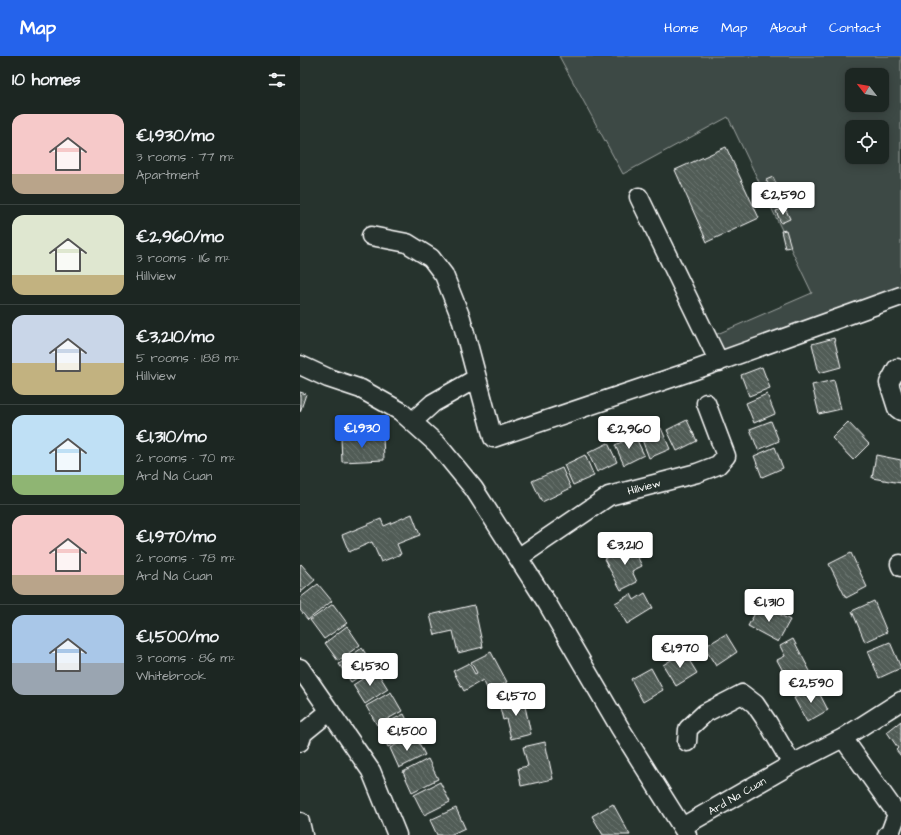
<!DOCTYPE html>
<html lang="en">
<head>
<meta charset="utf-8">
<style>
  body { margin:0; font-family:"Architects Daughter",sans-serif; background:#29322f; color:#f1f3f6; height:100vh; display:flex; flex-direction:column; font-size:15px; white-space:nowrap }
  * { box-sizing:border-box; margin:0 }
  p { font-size:13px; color:#a0a5a5 }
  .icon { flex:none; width:22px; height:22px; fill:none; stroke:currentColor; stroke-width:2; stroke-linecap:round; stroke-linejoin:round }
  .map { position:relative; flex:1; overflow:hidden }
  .side { display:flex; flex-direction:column; background:#1c2622; width:300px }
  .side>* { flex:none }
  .needle { width:26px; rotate:301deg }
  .controls { position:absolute; left:545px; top:12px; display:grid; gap:8px }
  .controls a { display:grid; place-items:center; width:44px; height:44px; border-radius:8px; background:#1c2622; box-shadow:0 2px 10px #0003,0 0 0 1px #3a4340; font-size:20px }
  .price { position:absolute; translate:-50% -34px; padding:0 9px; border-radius:4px; background:#fff; color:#222; font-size:13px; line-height:26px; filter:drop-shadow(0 1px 2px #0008) }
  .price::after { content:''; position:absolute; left:50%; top:24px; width:12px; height:9px; margin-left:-6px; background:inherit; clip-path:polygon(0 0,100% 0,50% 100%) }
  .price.active { background:#2563eb; color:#fff }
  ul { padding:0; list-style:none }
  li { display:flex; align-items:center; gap:12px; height:100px; padding:0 12px }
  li+li { border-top:1px solid #3a4340 }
  li span { display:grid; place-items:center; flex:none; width:112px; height:80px; border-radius:12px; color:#555 }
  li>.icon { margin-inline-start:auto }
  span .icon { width:48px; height:48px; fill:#fffc; stroke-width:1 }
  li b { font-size:17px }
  h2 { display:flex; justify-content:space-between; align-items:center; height:48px; padding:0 12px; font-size:17px }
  header { display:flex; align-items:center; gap:24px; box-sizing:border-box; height:56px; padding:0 20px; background:#2563eb; color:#fff }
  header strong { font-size:19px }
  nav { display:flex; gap:22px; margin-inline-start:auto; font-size:14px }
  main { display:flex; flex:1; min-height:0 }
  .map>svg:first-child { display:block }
</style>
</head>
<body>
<header>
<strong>Map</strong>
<nav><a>Home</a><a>Map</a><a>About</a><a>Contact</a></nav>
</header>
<main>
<section class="side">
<h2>10 homes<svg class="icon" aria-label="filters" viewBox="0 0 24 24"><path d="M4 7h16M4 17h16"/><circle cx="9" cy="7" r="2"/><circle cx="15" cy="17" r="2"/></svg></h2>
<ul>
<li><span style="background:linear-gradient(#f6c9c9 75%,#b9a48a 0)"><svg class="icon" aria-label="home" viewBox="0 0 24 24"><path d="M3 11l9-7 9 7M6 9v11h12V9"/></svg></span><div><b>€1,930/mo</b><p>3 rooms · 77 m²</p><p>Apartment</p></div></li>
<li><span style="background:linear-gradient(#dfe7d0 75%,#c2b280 0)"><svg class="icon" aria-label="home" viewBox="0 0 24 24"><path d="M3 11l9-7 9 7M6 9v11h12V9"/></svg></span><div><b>€2,960/mo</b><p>3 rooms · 116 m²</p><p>Hillview</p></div></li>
<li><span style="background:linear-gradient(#c9d6e8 60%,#c2b280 0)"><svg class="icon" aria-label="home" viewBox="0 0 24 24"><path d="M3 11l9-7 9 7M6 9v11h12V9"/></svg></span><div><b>€3,210/mo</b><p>5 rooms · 188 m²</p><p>Hillview</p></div></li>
<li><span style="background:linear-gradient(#bfe0f5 75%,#8fb573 0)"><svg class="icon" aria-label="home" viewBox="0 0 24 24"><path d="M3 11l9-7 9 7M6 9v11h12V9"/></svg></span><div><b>€1,310/mo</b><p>2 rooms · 70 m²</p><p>Ard Na Cuan</p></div></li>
<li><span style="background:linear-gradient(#f6c9c9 75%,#b9a48a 0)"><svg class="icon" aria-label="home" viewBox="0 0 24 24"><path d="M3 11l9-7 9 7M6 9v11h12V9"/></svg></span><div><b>€1,970/mo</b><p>2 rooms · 78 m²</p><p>Ard Na Cuan</p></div></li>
<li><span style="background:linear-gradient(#a9c7e8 60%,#9aa5b1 0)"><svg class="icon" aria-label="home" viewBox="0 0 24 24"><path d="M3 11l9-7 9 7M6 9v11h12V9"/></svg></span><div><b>€1,500/mo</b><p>3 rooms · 86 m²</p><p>Whitebrook</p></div></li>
</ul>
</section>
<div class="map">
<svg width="601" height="779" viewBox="0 0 601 779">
  <defs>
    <pattern id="building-back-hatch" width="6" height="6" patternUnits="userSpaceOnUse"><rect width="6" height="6" fill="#515c57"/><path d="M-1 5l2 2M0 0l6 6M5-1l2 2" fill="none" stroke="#6b7470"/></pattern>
  </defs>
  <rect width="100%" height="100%" fill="#26332d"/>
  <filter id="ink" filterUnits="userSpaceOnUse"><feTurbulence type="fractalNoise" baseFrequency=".025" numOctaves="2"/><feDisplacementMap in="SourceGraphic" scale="8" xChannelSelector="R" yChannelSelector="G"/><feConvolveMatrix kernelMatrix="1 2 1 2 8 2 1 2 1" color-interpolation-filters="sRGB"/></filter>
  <g filter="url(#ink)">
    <path fill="#3e4944" stroke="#9ea4a2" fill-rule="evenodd" d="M259,0H601V230L423,298L415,279L512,237L428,61L323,118ZM552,19H582V49H552ZM552,71H582V101H552Z"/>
    <path fill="url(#building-back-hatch)" stroke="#fff" d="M426,91L459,162L407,186L375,114Z
      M473,121L482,140L476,143L466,124Z
      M482,153L483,156L486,154L490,163L481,167L476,155Z
      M486,174L491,191L485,192L481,175Z
      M534,282L541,311L519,317L512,288Z
      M462,311L470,332L449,340L441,319Z
      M534,324L541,353L519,358L512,329Z
      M0,336L6,338L0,356Z
      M467,338L475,358L454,367L446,347Z
      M387,364L397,385L377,395L367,374Z
      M471,365L479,385L458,394L450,373Z
      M548,366L569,388L553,404L532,382Z
      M361,372L370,393L349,402L341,381Z
      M83,380L84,404L42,406L41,382Z
      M335,380L344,399L324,409L315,389Z
      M308,387L317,406L297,416L288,397Z
      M475,391L483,412L462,421L454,400Z
      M285,399L294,420L273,429L264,409Z
      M576,399L601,404V427L572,422Z
      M262,412L271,432L242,446L232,425Z
      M112,458L120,479L97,488L101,498L81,506L72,486L49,496L42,479L81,463L84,470Z
      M335,487L342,500L338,502L342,510L332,515L337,526L321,534L304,503Z
      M551,497L567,531L546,542L529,508Z
      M1,508L15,524L0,537V509Z
      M18,528L32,545L8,564L0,554V542Z
      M345,537L353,552L327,568L315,547L331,538L334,544Z
      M574,545L587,576L565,586L552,555Z
      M33,548L47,567L24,583L10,564Z
      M460,548L490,564L478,586L448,570Z
      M174,549L183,591L158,597L153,575L135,579L130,559Z
      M47,570L60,589L38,605L25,587Z
      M426,578L437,596L416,610L404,591Z
      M493,583L511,617L490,628L477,604L485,600L480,590Z
      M590,586L601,612L579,622L568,595Z
      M62,592L74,611L51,626L39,608Z
      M191,596L207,626L189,636L183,624L164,635L153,615L169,607L175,618L177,617L171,606Z
      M384,596L397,617L376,630L363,609Z
      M351,612L363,634L343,646L331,623Z
      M76,614L88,633L65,648L53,629Z
      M516,631L528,654L507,666L494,642Z
      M91,636L102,655L77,669L66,650Z
      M223,641L231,678L211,683L206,663L203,664L199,647Z
      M104,658L114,678L88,691L78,671Z
      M601,665V700L596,694L598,692L587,676Z
      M115,679L125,699L99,712L90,692Z
      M245,686L253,723L221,730L218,712L228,710L223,691Z
      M128,703L138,723L112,736L103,716Z
      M140,726L150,746L124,759L114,739Z
      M313,748L330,779H303L292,760Z
      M156,752L165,772L150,779H137L130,764Z"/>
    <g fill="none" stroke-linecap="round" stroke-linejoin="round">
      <g stroke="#fff" stroke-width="21">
        <path id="minor" d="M339,141L419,306
          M71,180L107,187L131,202L144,219L161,262L193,382L395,314L601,240
          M0,309L28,322L61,333L100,355L137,388L174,433L247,547L320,672L387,779
          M597,312L589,327L597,352L601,355
          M112,366L133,347L177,322
          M218,502L309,440L397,417L418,409L426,400L406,347
          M600,508L601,511
          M0,612L71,715L97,779
          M543,682L597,758L590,777L587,779
          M0,686L3,677L30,655
          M387,686L388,673L405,657L442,638L455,648L468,667L492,708
          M0,766L3,779
          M382,771L492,708L543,682L601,645"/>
      </g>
      <use href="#minor" stroke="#26332d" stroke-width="18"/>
    </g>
  </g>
  <g text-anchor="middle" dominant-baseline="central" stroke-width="3" stroke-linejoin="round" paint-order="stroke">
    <g font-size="11" fill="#fff" stroke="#26332d">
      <text transform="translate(344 431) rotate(-15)">Hillview</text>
      <text transform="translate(437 740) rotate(-30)">Ard Na Cuan</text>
    </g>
  </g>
</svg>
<div class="controls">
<a><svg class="needle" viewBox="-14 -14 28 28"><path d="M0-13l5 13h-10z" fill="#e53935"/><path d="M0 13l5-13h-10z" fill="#a0a5a5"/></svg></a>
<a><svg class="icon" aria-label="locate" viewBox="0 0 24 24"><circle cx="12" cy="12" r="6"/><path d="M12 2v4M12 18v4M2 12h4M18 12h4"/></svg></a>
</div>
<b class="price" style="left:483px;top:160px">€2,590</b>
<b class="price active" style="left:62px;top:393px">€1,930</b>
<b class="price" style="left:329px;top:394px">€2,960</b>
<b class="price" style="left:325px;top:510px">€3,210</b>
<b class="price" style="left:469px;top:567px">€1,310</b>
<b class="price" style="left:380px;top:613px">€1,970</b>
<b class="price" style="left:70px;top:631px">€1,530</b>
<b class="price" style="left:511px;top:648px">€2,590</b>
<b class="price" style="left:216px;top:661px">€1,570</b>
<b class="price" style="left:107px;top:696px">€1,500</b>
</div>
</main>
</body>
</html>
